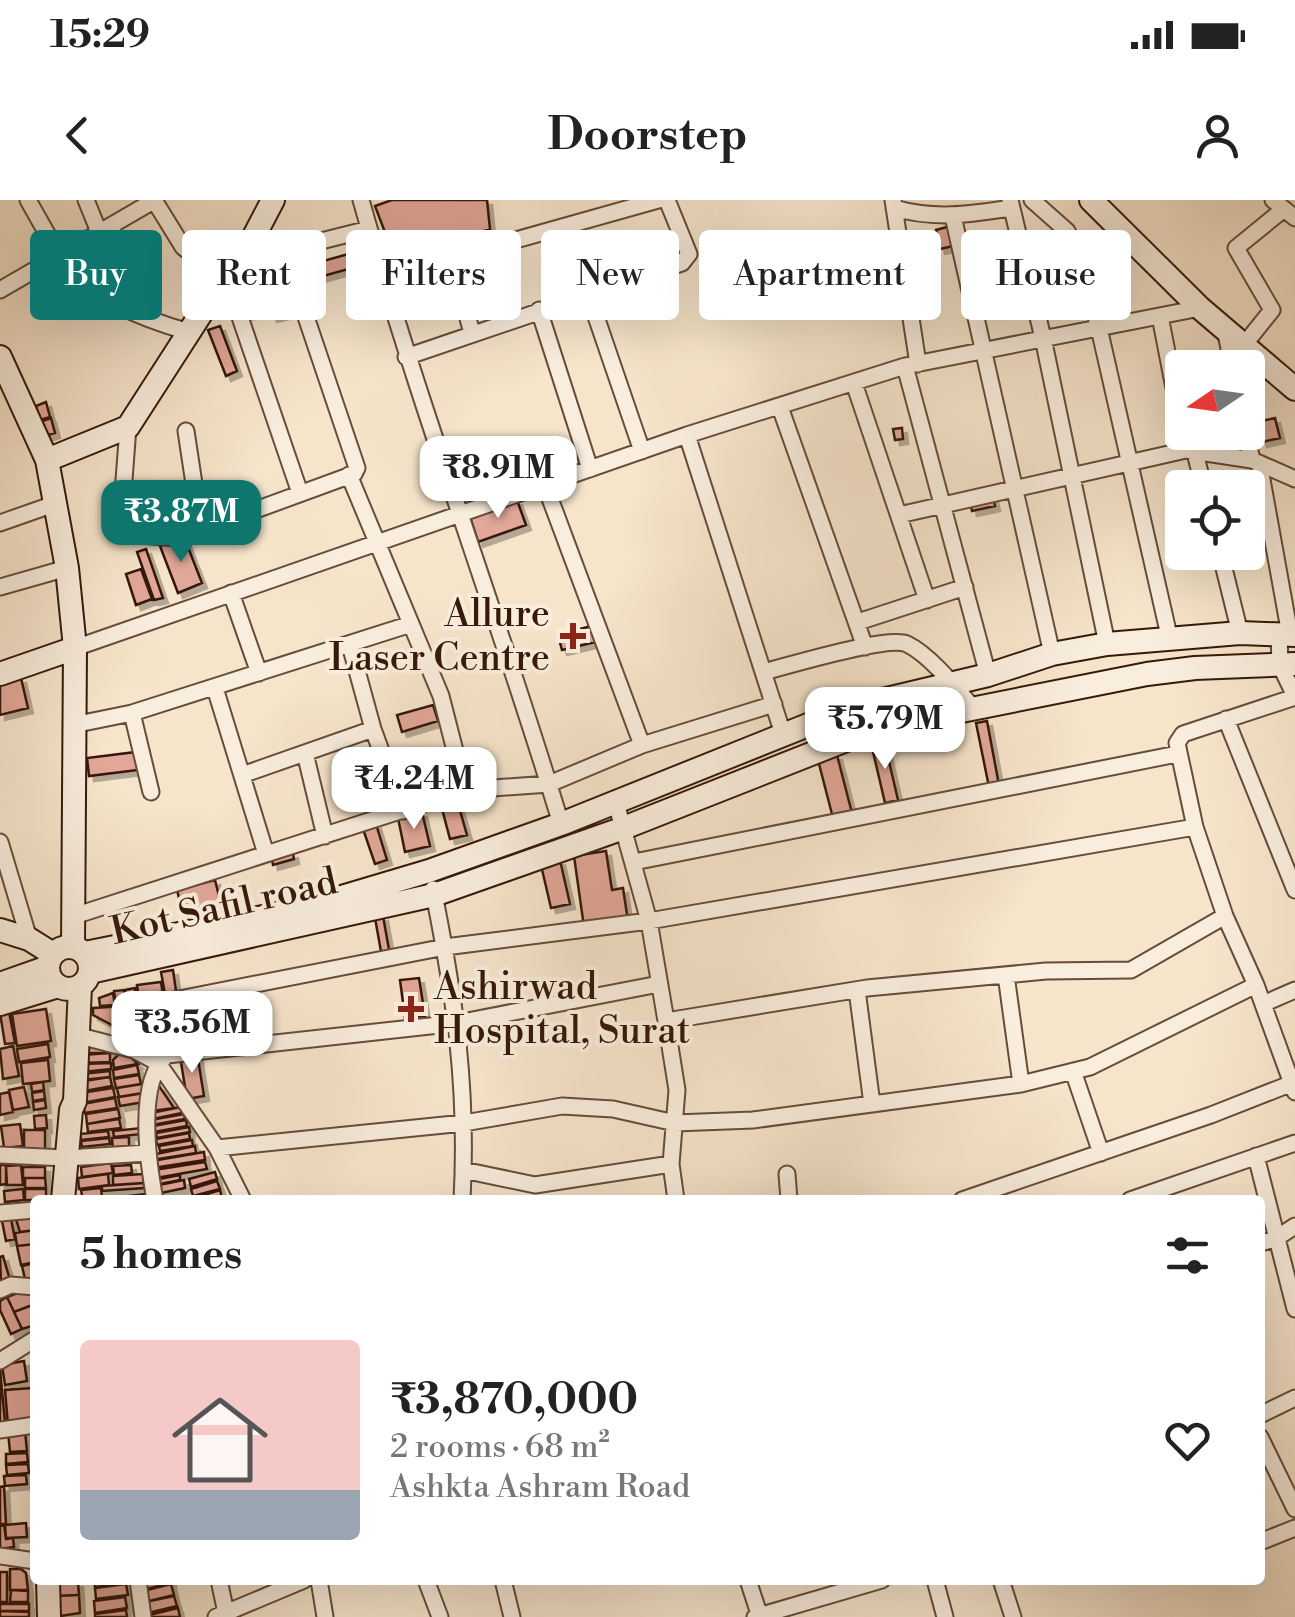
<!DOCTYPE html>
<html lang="en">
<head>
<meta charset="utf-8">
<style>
  body { margin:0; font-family:"Libre Bodoni",serif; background:#f2f2f2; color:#222; height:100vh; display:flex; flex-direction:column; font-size:38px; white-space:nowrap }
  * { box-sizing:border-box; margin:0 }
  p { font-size:32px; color:#767676 }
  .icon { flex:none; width:55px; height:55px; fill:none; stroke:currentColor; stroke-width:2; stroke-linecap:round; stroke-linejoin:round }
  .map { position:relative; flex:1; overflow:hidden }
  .panel { position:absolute; left:30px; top:995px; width:1235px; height:390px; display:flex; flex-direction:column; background:#fff; border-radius:10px; box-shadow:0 10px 40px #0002 }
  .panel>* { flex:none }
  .hud { position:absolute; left:30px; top:30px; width:1235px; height:90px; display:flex; gap:20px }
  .needle { width:65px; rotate:257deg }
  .tools { position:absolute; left:1165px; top:150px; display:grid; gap:20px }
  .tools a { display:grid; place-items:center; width:100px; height:100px; border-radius:10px; background:#fff; box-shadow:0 10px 40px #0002; font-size:50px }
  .price { position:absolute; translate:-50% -85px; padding:0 22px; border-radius:20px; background:#fff; color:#222; font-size:32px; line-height:65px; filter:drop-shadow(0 2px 5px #0008) }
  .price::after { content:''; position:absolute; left:50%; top:60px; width:30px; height:22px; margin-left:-15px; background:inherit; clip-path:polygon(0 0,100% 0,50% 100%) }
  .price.on { background:#0f766e; color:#fff }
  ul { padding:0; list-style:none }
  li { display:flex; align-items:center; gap:30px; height:250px; padding:0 50px }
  li span { display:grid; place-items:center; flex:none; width:280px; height:200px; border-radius:10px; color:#555 }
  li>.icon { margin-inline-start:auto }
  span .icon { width:120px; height:120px; fill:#fffc; stroke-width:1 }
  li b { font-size:42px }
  h2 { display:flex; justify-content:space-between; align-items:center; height:120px; padding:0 50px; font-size:42px }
  .chip { padding:0 35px; border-radius:10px; background:#fff; box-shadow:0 10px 40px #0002; font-size:35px; line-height:90px }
  .chip.on { background:#0f766e; color:#fff }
  .status { display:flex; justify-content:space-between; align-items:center; height:70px; padding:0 50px; background:#fff; direction:ltr }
  .status svg { height:28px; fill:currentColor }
  header { display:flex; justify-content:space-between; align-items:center; height:130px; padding:0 50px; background:#fff; font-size:45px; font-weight:700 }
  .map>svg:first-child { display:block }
</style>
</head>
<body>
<div class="status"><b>15:29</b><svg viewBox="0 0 49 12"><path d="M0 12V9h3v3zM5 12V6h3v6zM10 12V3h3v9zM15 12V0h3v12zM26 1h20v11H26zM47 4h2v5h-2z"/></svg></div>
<header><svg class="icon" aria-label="back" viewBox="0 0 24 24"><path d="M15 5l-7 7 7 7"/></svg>Doorstep<svg class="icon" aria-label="person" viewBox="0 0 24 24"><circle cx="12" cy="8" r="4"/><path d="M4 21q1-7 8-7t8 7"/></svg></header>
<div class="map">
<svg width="1295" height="1417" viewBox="0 0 1295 1417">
  <defs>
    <filter id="shadow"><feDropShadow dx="5" dy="5" stdDeviation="0" flood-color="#0004"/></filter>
  </defs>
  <rect width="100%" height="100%" fill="#f6e4cb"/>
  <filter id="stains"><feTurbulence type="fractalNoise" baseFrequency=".002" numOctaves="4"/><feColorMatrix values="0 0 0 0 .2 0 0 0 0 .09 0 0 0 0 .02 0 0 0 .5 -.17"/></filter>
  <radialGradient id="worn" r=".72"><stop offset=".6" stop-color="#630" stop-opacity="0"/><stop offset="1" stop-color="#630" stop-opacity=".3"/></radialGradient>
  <path fill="#e1a798" stroke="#361908" stroke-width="2.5" filter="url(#shadow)" d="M392,0H487L490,29L419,54L410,35L389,43L375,6Z
    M954,25L958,45L940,49L936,30Z
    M352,53L356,67L316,78L312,64Z
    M288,89L293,112L272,117L270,109L245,115L241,100Z
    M220,126L237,171L226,176L208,130Z
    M46,202L50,217L40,220L36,206Z
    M51,218L55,233L45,236L40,222Z
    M1275,218L1280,238L1262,242L1257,222Z
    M902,228L903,239L895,240L893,229Z
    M993,297L995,306L972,311L970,302Z
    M517,300L526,325L478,342L470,317Z
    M184,337L202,383L178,393L160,346Z
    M146,349L163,398L154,400L137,352Z
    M141,369L152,399L136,405L126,374Z
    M591,426L595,442L562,450L558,435Z
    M21,478L28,508L0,515V483Z
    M433,505L438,521L402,532L397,515Z
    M987,521L999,585L989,587L976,523Z
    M884,540L898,600L885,603L871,543Z
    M136,552L138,570L89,576L87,558Z
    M837,555L852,613L833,618L818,560Z
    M457,600L467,635L450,639L441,605Z
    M422,612L430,646L405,652L398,618Z
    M376,624L387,660L375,664L363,629Z
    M606,651L612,690L623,688L628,721L584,727L574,656Z
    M293,653L294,659L273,665L272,659Z
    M560,660L570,704L551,708L541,665Z
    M215,680L222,708L184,718L177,690Z
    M383,716L390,755L382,757L375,718Z
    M173,770L177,798L166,800L161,772Z
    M419,778L425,816L405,818L400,780Z
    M161,782L164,801L140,805L137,785Z
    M135,788L137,803L127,804L125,790Z
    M124,790L126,804L116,806L114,791Z
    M113,793L115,805L100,806L99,798Z
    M212,799L217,841L199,843L196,813L165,817L163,804Z
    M126,806L127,833L93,815V808Z
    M158,806L161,830L131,833L128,809Z
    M46,809L51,841L17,846L12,814Z
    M9,812L15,843L5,844L0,813Z
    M186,829L188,848L158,851L156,832Z
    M88,840L117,853H84Z
    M48,844L50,857L19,862L17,849Z
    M13,846L19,876L3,879L0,849Z
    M123,850L138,864L114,868L113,860Z
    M110,853V862L82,863V855Z
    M197,853L204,896L187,899L180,856Z
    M48,860L50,881L23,884L21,863Z
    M111,863V869L83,872L82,864Z
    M137,865L139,874L114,878L113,870Z
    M110,871V877L82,880V874Z
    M139,875L141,884L116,888L114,879Z
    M110,877L112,886L79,892L78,882Z
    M43,882L44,890L32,892L31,884Z
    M142,884L144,893L119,897L117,888Z
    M159,886L174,908L152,911L150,892Z
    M24,887L29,907L13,910L9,890Z
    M113,888L115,897L82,903L81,893Z
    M44,891L45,899L33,901L32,893Z
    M9,892L13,912L0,915V894Z
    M143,893L144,902L120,906L118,897Z
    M115,898L117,908L85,913L83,904Z
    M45,900L46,908L34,910L33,902Z
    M181,907L182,913L153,919L151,913Z
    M118,909L120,918L87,924L86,914Z
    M184,914L185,919L152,925L151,920Z
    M46,915L47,928L35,929L34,916Z
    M119,919L121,928L88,932L87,924Z
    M186,920L187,926L154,932L153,926Z
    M20,924L23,946L4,948L1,926Z
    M189,927L190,932L157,938L156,933Z
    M141,928L142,934L114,937L113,931Z
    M24,930H45V954H24Z
    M108,931L109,937L81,940L80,934Z
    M189,933L190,939L157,945L156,939Z
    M129,937V950L113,951L112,938Z
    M109,938L110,944L82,947L81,941Z
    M192,940L193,946L160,951L159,946Z
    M195,946L196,953L152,960L151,955Z
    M204,952L205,960L153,968L152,961Z
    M205,962L207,969L156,978L154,970Z
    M111,963L113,973L82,977L81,967Z
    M0,965H6V984L0,985Z
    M21,965L23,985H7L6,966Z
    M131,965L132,973L114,975L113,966Z
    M23,967H45V978H23Z
    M215,972L217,979L191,987L189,979Z
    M108,974L109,985L79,989L78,978Z
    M143,974L144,983L113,985V976Z
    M180,975V980L155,985L154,980Z
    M25,978H45L46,988H25Z
    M184,980L185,988L156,994L154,986Z
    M217,981L220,989L193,996L191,989Z
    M144,983V988L102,991V986Z
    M101,988L102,998L83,1000L81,990Z
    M23,989L24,1000L5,1002L4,991Z
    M25,989H46V1000H25Z
    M220,990L222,998L194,1000V998Z
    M147,994V1000L103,999Z
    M10,1014L15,1039L6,1041L1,1016Z
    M35,1015V1030L20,1032L15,1016Z
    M35,1030V1044L17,1046L15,1033Z
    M35,1044V1062L21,1065L17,1046Z
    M3,1056L10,1080L1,1083L0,1057Z
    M35,1063V1078L25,1079L22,1066Z
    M31,1088L35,1104L14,1112L7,1097Z
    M7,1097L22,1129L11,1134L0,1110V1101Z
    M35,1104V1125L22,1129L14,1112Z
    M24,1161L27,1181L5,1185L2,1165Z
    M0,1169L5,1223L0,1225Z
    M32,1188L35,1223L8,1225L5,1190Z
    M25,1231L27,1251L10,1252L8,1232Z
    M27,1253L28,1262L6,1264V1254Z
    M28,1264L29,1273L7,1275L6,1265Z
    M26,1275L27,1284L5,1286L4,1276Z
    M4,1286L6,1324H0V1287Z
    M26,1323L27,1337L6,1338L5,1325Z
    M4,1325L6,1339L13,1338L14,1347L0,1349V1326Z
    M10,1369H21L26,1373L28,1390H10Z
    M0,1372H7V1402H0Z
    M94,1380H126L127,1383L95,1387Z
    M140,1380H171V1383L142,1390Z
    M78,1382L79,1395L54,1396V1383Z
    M126,1384L128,1395L96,1399L95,1388Z
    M171,1384L174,1395L145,1402L143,1391Z
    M11,1390L28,1391V1402H10Z
    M79,1395L80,1413L54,1417V1396Z
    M174,1396L177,1406L148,1413L145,1402Z
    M125,1397L127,1408L95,1413L94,1401Z
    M0,1404H29V1411H0Z
    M178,1408L180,1417H149V1415Z
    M126,1410L127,1417H95V1414Z
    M0,1411L29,1412V1417H0Z"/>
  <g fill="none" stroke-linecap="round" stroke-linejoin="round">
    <g stroke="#664c39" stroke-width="19">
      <path id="street" d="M28,0L59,55
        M86,0L99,32
        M154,0L183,47L225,81
        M361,0C420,210 498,415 561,624
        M893,0L918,164
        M1010,0L1043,138L1107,444
        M1032,0L1067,31L1078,53L1099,128L1170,440
        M1273,0L1295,18
        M894,8C935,20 971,14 1011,8
        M953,16L1052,454
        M49,61C93,96 135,117 189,132
        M241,61L369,29
        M227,79L300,293
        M0,90L155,0
        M92,93L133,73L110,26
        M588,93L642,251
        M539,110L590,269
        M1160,116L1186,250
        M1225,129L1233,168
        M472,133L454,68L459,56L658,0
        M1244,145L1272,110L1236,48L1284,9
        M406,157L682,63L689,54L667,0
        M905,166L988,475
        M854,183L927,400
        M780,207L865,447
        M128,227L121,320L123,327L137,335L179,338L354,274L357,268L303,108
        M186,231L201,330
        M1246,232L1252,260
        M687,235L783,534
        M1194,249L1204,288
        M1259,263L1290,435
        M349,275L441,496L465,590
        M545,285L642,545
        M899,315L1186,250L1252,260L1295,279
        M0,323L57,303
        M1220,352L1240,433
        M0,387L67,368
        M231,393L259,473
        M858,422L965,387
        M1279,434L1280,465L1295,496
        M350,445L373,529L403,611
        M75,448L687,235L905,166L1200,108
        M763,472C788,466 888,435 907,444C930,455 957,489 974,509
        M215,488L266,654
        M1295,497L1183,534L1177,543L1195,627L1225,716L1256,785L1295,892
        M132,513L151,592
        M1226,519L1295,690
        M73,525L132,513L411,424
        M305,553L325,636
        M242,575L373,529
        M616,603L649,721L666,821L677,890L671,964L676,1000
        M0,642L29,739
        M634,662L1177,554
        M433,689C455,798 468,888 462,1000
        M74,716L465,590L549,584L642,545L774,504
        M1006,775L1021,884
        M857,790L872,904
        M164,802L445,747L649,721L1195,627
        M1263,804L1295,790
        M666,821L867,788L1046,771L1131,770L1225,716
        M76,835L134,850L158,863L217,948L243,1000
        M1073,871L1101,953
        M217,948L464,923L562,906L613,909L675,923L753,920L1021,884L1090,867L1256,785
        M0,955L66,958L148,953
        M1256,956L1295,1109
        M463,970L535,985L671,964
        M787,974L789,1000
        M155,1000C148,962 136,882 167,855L457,823L659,784
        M962,1000L1211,915L1290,884
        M1130,1000L1295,943
        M0,1013L35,1010
        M1260,1043L1275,1039L1295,1026
        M0,1090L11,1085L35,1087
        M0,1161L35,1139
        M1260,1215L1295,1198
        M0,1230L35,1225
        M1260,1237L1295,1309
        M1260,1342L1295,1328
        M0,1356L35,1361
        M138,1380L143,1417
        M219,1380L226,1413
        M319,1380L325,1417
        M426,1380L440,1417
        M503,1380L512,1417
        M748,1380L760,1417
        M935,1380L945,1417
        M1001,1380L1013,1417
        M216,1417L304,1380
        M755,1417L882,1380"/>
    </g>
    <g stroke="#361908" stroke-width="26">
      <path id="secondary" d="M1091,0L1200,108L1295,189
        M0,157L47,260L67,368L75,448L73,747
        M47,260L128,227L202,112L241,61L273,0
        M0,474L75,448
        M0,730L29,739L53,754
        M48 768a21 21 0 1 1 42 0a21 21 0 1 1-42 0Z
        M85,753L298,710L429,671L561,624L853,507L988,475L1052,454L1107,444L1240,433L1295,435
        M90,772L434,695L621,629L849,539L916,520L1147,474L1195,468L1295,464
        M0,784L48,767
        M0,804L58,786
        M63,1000L71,910L75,901L80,786
        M48,1380L49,1417"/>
    </g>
    <use href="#street" stroke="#f9eddd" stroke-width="15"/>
    <use href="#secondary" stroke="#f9eddd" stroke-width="22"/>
  </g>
  <g fill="#8f2418" stroke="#f9eddd" stroke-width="4">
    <path d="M568 421h10v10h10v10h-10v10h-10v-10h-10v-10h10z"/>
    <path d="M406 794h10v10h10v10h-10v10h-10v-10h-10v-10h10z"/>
  </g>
  <g text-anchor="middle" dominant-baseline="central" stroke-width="8" stroke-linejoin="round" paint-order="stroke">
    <g font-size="38" fill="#361908" stroke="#f9eddd" text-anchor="end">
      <text x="550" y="414">Allure<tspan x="550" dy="44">Laser Centre</tspan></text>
      <text x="434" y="787" text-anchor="start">Ashirwad<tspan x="434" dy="44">Hospital, Surat</tspan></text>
    </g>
    <g font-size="38" fill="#361908" stroke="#f9eddd">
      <text transform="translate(224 707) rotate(-13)">Kot Safil road</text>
    </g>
  </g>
  <rect width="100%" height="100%" filter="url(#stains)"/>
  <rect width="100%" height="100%" fill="url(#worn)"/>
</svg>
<div class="tools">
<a><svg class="needle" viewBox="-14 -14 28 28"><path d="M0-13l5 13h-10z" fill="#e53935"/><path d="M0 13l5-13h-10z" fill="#767676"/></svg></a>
<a><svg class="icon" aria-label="locate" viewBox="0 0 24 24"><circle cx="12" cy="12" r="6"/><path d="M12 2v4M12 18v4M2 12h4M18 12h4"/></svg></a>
</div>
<b class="price" style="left:498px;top:321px">₹8.91M</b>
<b class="price on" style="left:181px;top:365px">₹3.87M</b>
<b class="price" style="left:885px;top:572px">₹5.79M</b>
<b class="price" style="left:414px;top:632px">₹4.24M</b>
<b class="price" style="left:192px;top:876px">₹3.56M</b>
<div class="hud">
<a class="chip on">Buy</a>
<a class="chip">Rent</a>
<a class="chip">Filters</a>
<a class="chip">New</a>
<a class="chip">Apartment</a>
<a class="chip">House</a>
</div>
<section class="panel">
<h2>5 homes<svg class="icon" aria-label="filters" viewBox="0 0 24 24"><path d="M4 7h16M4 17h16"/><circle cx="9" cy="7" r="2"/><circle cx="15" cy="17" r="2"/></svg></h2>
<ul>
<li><span style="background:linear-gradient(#f6c9c9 75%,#9aa5b1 0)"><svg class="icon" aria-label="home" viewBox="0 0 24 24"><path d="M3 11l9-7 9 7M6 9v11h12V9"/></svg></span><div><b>₹3,870,000</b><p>2 rooms · 68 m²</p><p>Ashkta Ashram Road</p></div><svg class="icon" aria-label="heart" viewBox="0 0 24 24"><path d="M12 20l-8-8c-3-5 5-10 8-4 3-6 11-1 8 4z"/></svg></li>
</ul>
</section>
</div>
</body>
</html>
